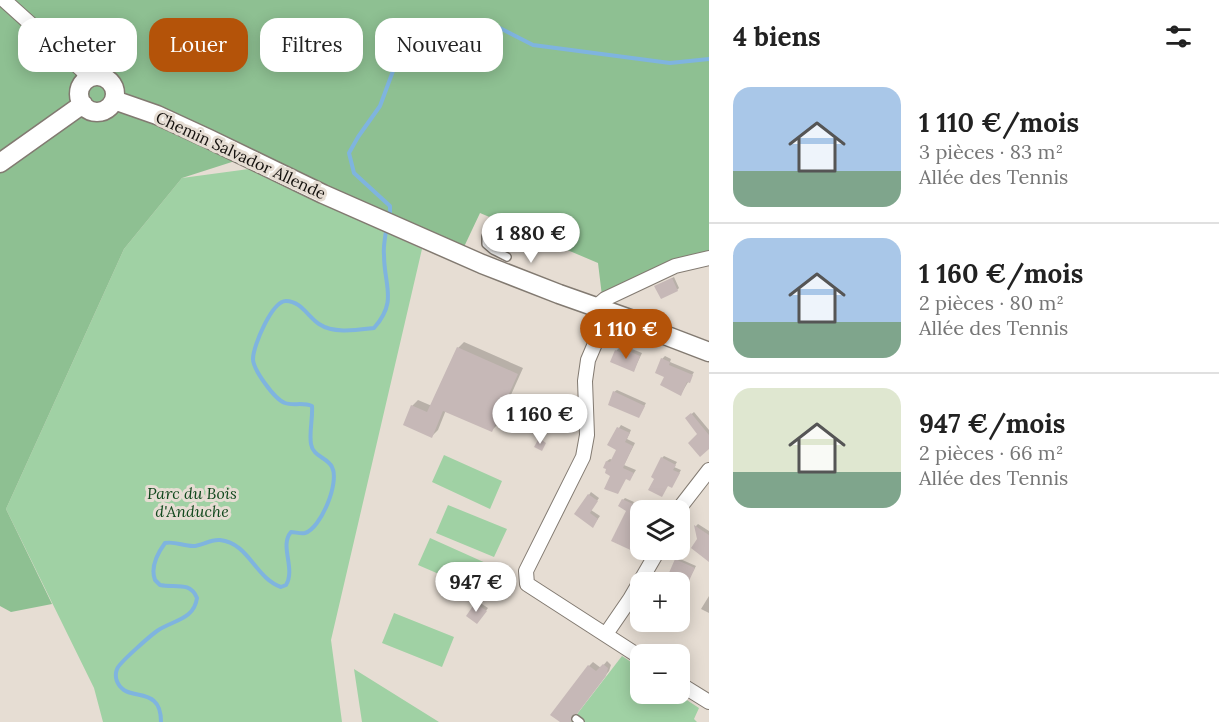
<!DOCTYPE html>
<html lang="fr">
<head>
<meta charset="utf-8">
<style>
  body { margin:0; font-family:Lora,serif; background:#f2f2f2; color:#222; height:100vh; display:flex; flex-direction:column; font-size:22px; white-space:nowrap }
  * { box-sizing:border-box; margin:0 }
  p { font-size:20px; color:#767676 }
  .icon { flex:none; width:33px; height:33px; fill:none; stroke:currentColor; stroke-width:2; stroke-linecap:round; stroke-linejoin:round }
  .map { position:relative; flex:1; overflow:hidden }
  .details { display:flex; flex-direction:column; background:#fff; width:510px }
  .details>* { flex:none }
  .top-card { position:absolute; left:18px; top:18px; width:570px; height:54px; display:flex; gap:12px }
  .buttons { position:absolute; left:630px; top:500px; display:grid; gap:12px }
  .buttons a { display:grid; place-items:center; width:60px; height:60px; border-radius:12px; background:#fff; box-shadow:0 3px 15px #0003; font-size:30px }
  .price { position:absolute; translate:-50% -51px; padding:0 14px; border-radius:21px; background:#fff; color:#222; font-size:20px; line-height:39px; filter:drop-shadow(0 2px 3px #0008) }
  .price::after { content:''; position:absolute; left:50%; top:36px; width:18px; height:14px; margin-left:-9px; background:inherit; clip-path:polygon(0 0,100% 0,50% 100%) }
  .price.on { background:#b45309; color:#fff }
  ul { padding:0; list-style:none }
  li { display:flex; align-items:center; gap:18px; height:150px; padding:0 24px }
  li+li { border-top:2px solid #e0e0e0 }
  li span { display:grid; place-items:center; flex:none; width:168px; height:120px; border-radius:18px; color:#555 }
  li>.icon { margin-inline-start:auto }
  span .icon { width:72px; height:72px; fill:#fffc; stroke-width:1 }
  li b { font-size:26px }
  h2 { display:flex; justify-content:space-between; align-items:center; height:72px; padding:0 24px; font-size:26px }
  .tag { padding:0 21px; border-radius:18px; background:#fff; box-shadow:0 3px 15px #0003; font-size:21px; line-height:54px }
  .tag.on { background:#b45309; color:#fff }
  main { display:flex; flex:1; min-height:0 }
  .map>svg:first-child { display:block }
</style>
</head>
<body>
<main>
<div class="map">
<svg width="709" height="722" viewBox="0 0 709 722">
  <rect width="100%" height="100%" fill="#e6ddd3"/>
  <path fill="#a0d1a4" d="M249,169L422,249L331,640L342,722H103L94,688L6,509L124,249L182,178Z
    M444,455L502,481L490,509L432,482Z
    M448,505L507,529L494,557L436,533Z
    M430,538L488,564L476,590L418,565Z
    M394,613L454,637L442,667L382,643Z
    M622,656L640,668V693H676L699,708L694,719L697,722H571Z
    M354,669L439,722H362Z"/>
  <path fill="#8ec092" d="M0,0H709V258L602,296L598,263L480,213L463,249L257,154L182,178L124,249L6,509L52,604L11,612L0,606Z"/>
  <path fill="#0003" d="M674,277L679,288L677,290L656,286Z
    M464,342L523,368L498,424L492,430L446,410L438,430L432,436L412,406L418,400L432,406L458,348Z
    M619,348L629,353L632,349L642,353L634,370L616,351Z
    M665,356L671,359L670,362L694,372L681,394L666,376L662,359Z
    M617,390L646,403L639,416L614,392Z
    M694,412L709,430V447L687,418Z
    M621,425L631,430L627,439L635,443L624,465L636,470L630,479L612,475L607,461L610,459L613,460L618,449L619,428Z
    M664,456L677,462L674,467L681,470L672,486L662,458Z
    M591,492L599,498L591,510L600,516L595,523L576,514Z
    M625,498L634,502L632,506L640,513V522L636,530L640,532V545L636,552L627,511L623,500Z
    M698,524L709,531V560L699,540L696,526Z
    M678,558L696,566L684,588L680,586V582H667Z
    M709,596V613L701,609Z
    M479,602L488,608L479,620L468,616Z
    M607,661L611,665L609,671L575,713L570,721L562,722L589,666L593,662L601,668Z"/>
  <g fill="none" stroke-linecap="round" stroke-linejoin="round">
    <path stroke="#7fb4df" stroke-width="4" d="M390,214V206L354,173L349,153L358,137L380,106L393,71L398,63L406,57L429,47L461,36L486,21L533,45L670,63L709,59
      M161,722C161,714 160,706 154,701C146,693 133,696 124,690C117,685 114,677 117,669C119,663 150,636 157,631C173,620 194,620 197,598C190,581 175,588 160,585L155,580C150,567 157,554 165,543C175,541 183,546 193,546C202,546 210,539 220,540C249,543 255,578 281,587L286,585C296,568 279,546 291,532C295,532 301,534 305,533C321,528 340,482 332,467C327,457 313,457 311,444C309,432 313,418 312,406C303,402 293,406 285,403C274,399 253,369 253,359C253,346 272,301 286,301C301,301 308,317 319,324C334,334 357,330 374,328C398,301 384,286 384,255C383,247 385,239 386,231"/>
  </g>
  <path fill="#c6b8b7" d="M672,278L678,291L661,299L654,286Z
    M457,347L518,374L492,432L443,411L432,438L403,425L411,405L427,412Z
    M615,350L627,355L629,351L640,356L634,372L610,362Z
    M661,358L670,362L669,365L693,375L690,383L687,382L681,396L660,385L664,377L655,373Z
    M613,391L645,406L639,418L608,405Z
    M691,413L709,435V449L700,457L688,443L697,434L685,418Z
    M617,427L630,433L625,442L633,446L623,468L634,473L630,481L626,479L618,494L604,489L610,476L605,473L606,469L603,468L606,461L610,462L616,450L607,445Z
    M539,438L546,443L542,451L534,447Z
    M661,457L676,465L673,470L680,473L672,488L668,486L662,497L648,490L654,479L651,477Z
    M588,494L598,501L590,513L598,519L593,528L574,514Z
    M622,499L633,504L631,509L640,517V546L637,553L611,541L626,511L618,506Z
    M694,525L709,535V562L691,548L697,539Z
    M675,559L695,568L680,600V582H665Z
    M475,603L487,611L477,624L466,616Z
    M603,664L608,668L606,676L577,714L572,715L571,722H560L550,715L588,665L596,671Z"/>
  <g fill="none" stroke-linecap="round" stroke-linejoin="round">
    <g stroke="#827a71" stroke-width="10">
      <path id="lane" d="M489,230L486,237V244L493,250L507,257
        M576,719L580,722"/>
    </g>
    <g stroke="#827a71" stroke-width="16">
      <path id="street" d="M4,0L83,71L87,79
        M597,306L605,299L675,266L709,258
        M609,311L588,360L585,381L587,435L583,457L526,571L527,584L640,657
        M678,510L709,470
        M606,634L630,599L659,549
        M680,684L709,702"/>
    </g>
    <g stroke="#827a71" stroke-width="21">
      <path id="secondary" d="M79 94a18 18 0 1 1 36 0a18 18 0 1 1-36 0Z
        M114,100L157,115L209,139L323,194L482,264L559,294L647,325L662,334L709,352
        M0,163L83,104"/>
    </g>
    <use href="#lane" stroke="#fff" stroke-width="7"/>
    <use href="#street" stroke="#fff" stroke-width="14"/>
    <use href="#secondary" stroke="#fff" stroke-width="18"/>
  </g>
  <g text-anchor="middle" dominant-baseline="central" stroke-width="6" stroke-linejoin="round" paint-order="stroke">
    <g font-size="16" fill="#13100d" stroke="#e6ddd3">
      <text transform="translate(241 155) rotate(25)">Chemin Salvador Allende</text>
    </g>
    <g font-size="16" font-style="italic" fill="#11481d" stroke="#e6ddd3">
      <text x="192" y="493">Parc du Bois<tspan x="192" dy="18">d'Anduche</tspan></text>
    </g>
  </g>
</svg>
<div class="buttons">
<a><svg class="icon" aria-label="layers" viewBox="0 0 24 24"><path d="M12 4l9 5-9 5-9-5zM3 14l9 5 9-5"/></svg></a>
<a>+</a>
<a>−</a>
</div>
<b class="price" style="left:531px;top:264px">1 880 €</b>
<b class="price on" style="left:626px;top:360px">1 110 €</b>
<b class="price" style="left:540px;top:445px">1 160 €</b>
<b class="price" style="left:476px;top:613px">947 €</b>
<div class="top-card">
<a class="tag">Acheter</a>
<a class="tag on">Louer</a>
<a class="tag">Filtres</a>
<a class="tag">Nouveau</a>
</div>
</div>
<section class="details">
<h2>4 biens<svg class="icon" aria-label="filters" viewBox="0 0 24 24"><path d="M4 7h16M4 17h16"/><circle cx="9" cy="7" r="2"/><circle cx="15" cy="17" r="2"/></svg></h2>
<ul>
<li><span style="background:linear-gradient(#a9c7e8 70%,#7fa58c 0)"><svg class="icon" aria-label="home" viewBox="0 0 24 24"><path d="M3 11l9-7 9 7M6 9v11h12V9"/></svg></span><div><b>1 110 €/mois</b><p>3 pièces · 83 m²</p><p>Allée des Tennis</p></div></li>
<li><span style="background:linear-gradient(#a9c7e8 70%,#7fa58c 0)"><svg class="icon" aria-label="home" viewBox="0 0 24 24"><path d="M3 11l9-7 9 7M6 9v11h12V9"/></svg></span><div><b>1 160 €/mois</b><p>2 pièces · 80 m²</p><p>Allée des Tennis</p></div></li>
<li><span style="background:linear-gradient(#dfe7d0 70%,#7fa58c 0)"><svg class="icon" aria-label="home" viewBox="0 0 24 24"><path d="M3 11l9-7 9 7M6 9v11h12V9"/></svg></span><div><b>947 €/mois</b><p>2 pièces · 66 m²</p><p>Allée des Tennis</p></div></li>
</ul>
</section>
</main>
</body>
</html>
